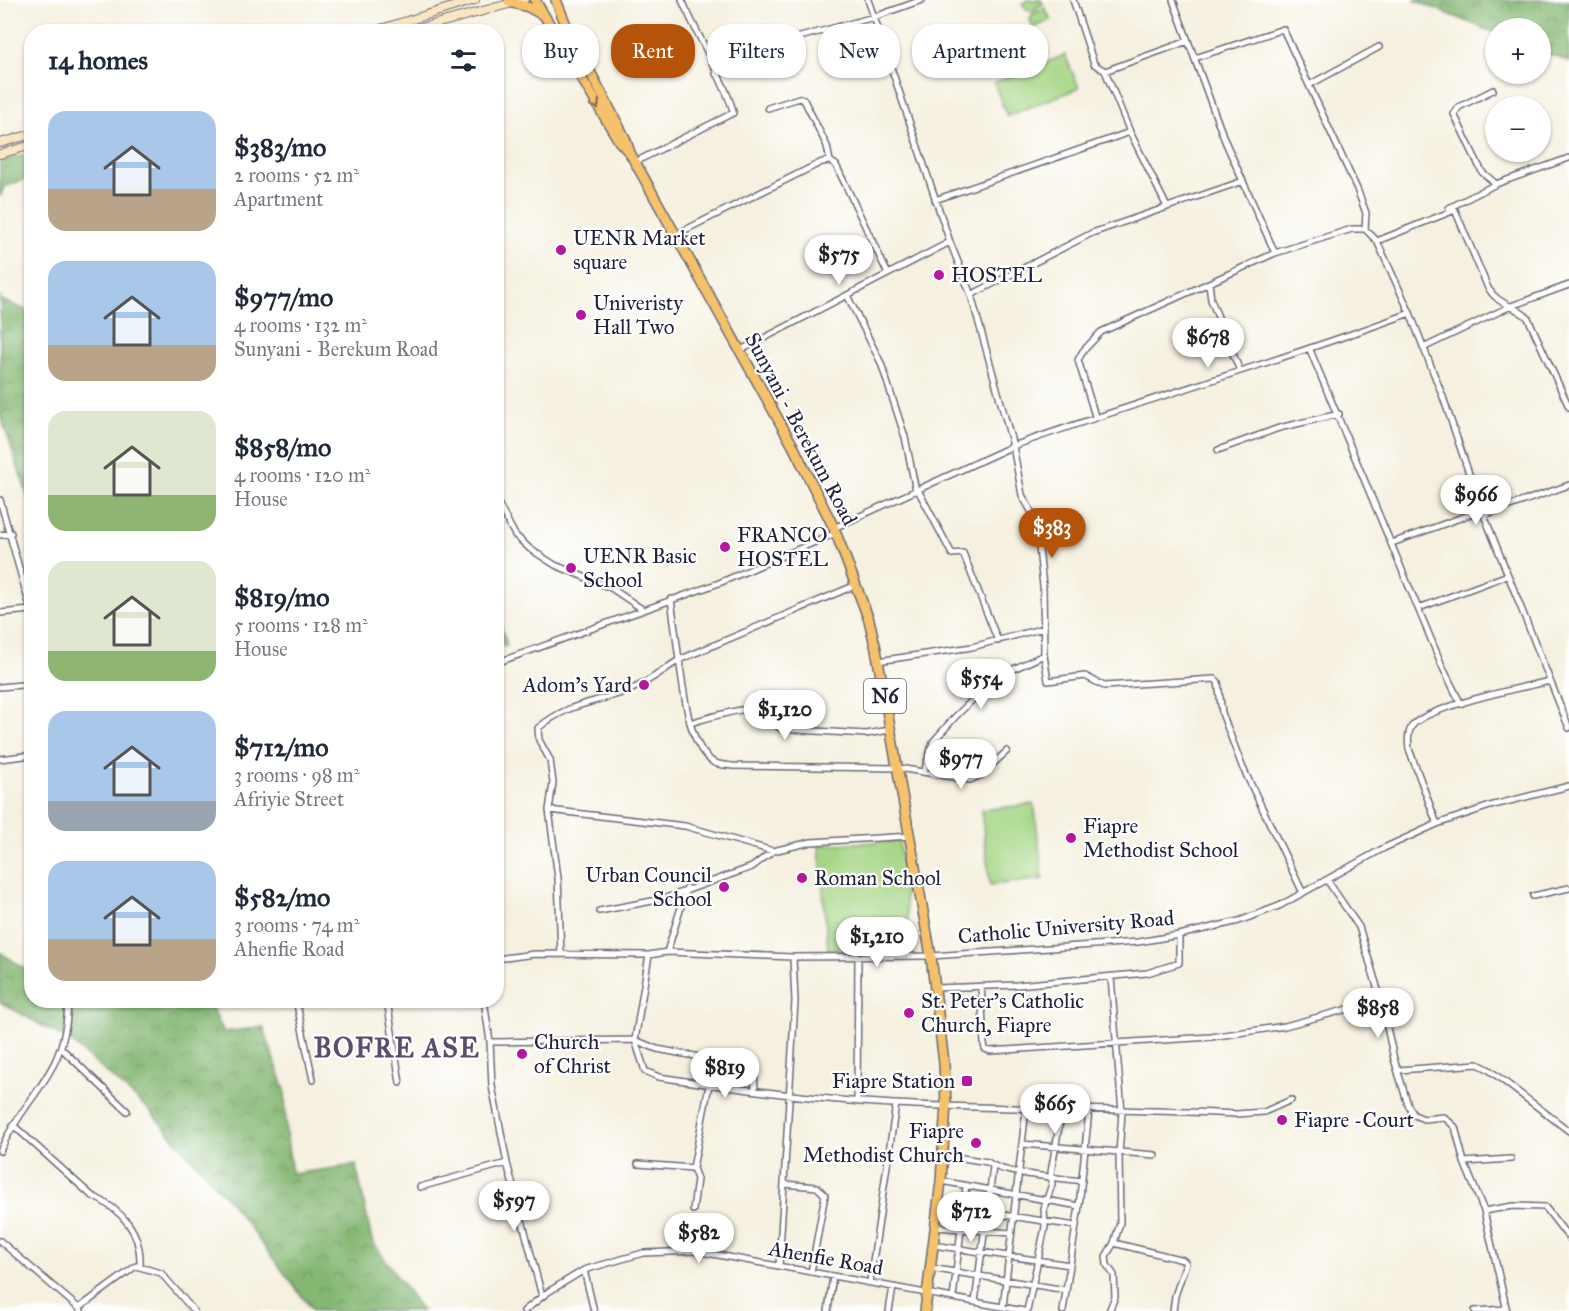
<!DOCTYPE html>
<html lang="en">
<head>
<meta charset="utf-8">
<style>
  body { margin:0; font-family:"IM FELL Great Primer",serif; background:#f6f6f7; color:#1f2937; height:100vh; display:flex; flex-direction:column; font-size:22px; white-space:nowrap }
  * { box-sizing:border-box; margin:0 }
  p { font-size:20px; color:#747a83 }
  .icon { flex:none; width:33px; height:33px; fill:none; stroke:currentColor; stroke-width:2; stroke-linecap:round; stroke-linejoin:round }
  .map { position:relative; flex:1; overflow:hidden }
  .side { position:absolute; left:24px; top:24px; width:480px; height:984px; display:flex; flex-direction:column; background:#fff; border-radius:24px; box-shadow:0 2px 4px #0004 }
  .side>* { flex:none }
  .guide { position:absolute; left:522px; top:24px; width:570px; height:54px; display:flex; gap:12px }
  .tools { position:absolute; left:1485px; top:18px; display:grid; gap:12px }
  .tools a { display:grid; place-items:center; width:66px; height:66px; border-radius:50%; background:#fff; box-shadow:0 2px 4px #0004; font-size:30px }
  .price { position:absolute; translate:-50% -51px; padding:0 14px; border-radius:21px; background:#fff; color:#222; font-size:20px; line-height:39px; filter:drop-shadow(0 2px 3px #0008) }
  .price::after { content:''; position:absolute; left:50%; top:36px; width:18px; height:14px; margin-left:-9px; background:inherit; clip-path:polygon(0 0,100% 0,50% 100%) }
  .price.on { background:#b45309; color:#fff }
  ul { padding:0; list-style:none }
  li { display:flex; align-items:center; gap:18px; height:150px; padding:0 24px }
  li span { display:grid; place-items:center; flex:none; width:168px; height:120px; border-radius:18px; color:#555 }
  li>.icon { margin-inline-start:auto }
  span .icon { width:72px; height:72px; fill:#fffc; stroke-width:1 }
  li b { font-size:26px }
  h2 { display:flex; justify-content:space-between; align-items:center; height:72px; padding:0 24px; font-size:26px }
  .tag { padding:0 21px; border-radius:24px; background:#fff; box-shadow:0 2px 4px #0004; font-size:21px; line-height:54px }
  .tag.on { background:#b45309; color:#fff }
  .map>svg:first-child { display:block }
</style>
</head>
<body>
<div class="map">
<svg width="1569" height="1311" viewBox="0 0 1569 1311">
  <defs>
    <pattern id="grass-tufts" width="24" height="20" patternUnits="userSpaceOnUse" patternTransform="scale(1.5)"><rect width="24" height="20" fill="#a5d685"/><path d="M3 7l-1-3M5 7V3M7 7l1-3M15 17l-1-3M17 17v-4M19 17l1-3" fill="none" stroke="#8eb774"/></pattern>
    <pattern id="forest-crowns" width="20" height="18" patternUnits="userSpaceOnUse" patternTransform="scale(1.5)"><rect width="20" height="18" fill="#84b772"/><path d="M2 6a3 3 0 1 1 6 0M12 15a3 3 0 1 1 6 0" fill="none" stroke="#6c945f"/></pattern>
  </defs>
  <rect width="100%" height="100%" fill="#fff"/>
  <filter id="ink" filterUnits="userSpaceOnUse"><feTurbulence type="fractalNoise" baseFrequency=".0167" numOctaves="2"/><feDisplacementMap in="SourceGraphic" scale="12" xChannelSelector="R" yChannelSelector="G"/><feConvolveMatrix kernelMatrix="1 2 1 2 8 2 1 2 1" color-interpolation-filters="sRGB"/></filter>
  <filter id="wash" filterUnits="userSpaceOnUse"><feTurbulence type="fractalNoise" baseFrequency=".008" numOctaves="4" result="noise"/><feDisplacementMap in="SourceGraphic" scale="24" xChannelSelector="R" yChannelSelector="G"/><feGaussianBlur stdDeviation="1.35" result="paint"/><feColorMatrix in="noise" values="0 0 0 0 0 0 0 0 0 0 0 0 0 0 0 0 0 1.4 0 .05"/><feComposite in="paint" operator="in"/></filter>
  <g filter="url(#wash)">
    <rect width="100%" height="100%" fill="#f5f0df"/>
    <path fill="url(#grass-tufts)" stroke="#647c60" stroke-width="1.5" d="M1028,0H1041L1043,4L1031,11L1026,9L1022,3Z
      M1045,8L1051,20L1034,28L1030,21L1032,14Z"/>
    <path fill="url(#forest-crowns)" stroke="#536c56" stroke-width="1.5" d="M1414,0H1569V62L1541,51L1540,28H1496L1495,33Z
      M31,152V177L4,187L0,197V162Z
      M0,296L1,300L31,312V506L0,414Z
      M497,614L507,645L497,649H496Z
      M0,952L31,973L32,1000L209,1002L224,1032L263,1027L285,1090L286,1132L292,1174L356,1165L372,1241L422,1311H313L231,1203L149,1110L70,1041L0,1002Z"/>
    <path fill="#a5d685" stroke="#647c60" stroke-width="1.5" d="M1065,55L1079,88L1007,116L994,83Z
      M1034,804L1043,879L990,885L981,810Z
      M899,841L911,949L828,951L819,845Z"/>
  </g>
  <g filter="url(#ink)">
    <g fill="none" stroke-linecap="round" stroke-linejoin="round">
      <g stroke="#6c6a74" stroke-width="8">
        <path id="street" d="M868,0L874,17L922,0
          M1073,0L1094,64L1105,71L1130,132L1167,207
          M1173,0L1225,141L1275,253L1352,229H1365L1377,241L1410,313L1443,397L1478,500L1569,728
          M1195,58L1283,29L1357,189L1366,213L1365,229
          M1105,71L1188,41
          M716,74L751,60L774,44L874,17L950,242L971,295L1013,446L834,528
          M1309,85L1379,47
          M1493,90L1459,107L1454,114L1482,172L1496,184
          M768,108L799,98L804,100L827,146L830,161
          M635,162L733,113C734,101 690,20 682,0
          M935,200L1130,132
          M1449,208L1496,184L1569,158
          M677,234L822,162L830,161L836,165L888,274
          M1377,241L1455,210L1488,288C1499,306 1514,304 1528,318L1569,407
          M1209,283L1211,300L1240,371
          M847,295L881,363L905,437L916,491
          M971,295L1092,233L1243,181
          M1423,348L1511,306L1569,285
          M1310,350L1443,668L1461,704
          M739,351L950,242
          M1095,416L1078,360L1083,351L1101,332L1275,253
          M1218,450L1279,428L1339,414
          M918,490L952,554L963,553L998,641
          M0,500L32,614
          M496,500L515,535L530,549L555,565L611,588L642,609
          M1484,515L1569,485
          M0,535L11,533
          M1392,543L1482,510
          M856,585L679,660C684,688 687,745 713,762C718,765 726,765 732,766L899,768L970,780L981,775L1007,751
          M1419,608L1508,575
          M0,613L31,610
          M878,661L972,647L1044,628
          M496,663L719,583L836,533
          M0,687L32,684
          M690,723C707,718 764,700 776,712V725L781,729L866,734L890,730
          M0,759L32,755
          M924,772L933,742L955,717L996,677L1044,655
          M549,810L685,826L773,851
          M1437,824L1409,749C1408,742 1407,733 1412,726C1426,707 1523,687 1550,681
          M1327,880L1359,927L1381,1000L1394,1059L1408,1105L1414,1115L1424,1119L1444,1117L1455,1127L1464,1162L1484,1211L1507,1311
          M1303,893L1242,766L1222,713L1218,682L1215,679L1104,686L1085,676L1048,681L1044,655L1043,586L1036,520L1022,495L1013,446C1145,399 1279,362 1410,313
          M1533,896L1569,888
          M599,911L663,899L752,867L773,851L811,842L911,836
          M667,952L687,888
          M561,954L558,878L549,810L553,783L550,760L539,740L538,728C570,702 592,704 627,691C645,685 663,670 679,660L671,599
          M649,955L635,1040L645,1071L659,1077C737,1089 816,1100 894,1104C1008,1110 1122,1108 1236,1114L1264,1112L1291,1100
          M496,959L535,954L649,955L667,952L793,957
          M981,986L984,1044L985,1049L990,1051L1211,1037L1285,1026L1381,1000
          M936,988L1017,985L1147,973L1179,963V935
          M296,1000L313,1080
          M387,1000L400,1083
          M484,1000L490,1042
          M62,1049L127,1111
          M1399,1070L1478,1064L1488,1069L1569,1131
          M857,1101L858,956
          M13,1125L91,1195C122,1210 142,1231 140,1267
          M1022,1144L1155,1155
          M0,1151C27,1091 67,1076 68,1000
          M943,1155L988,1162C1000,1174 1062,1178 1082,1181
          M1464,1162L1511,1159
          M507,1163L542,1296
          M638,1164L693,1168L709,1085
          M693,1168L697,1179L693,1210
          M941,1181L1079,1206
          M784,1184L817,1187L825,1195L811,1272
          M420,1187L507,1163L492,1086L490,1042L635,1040L657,1049L754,1067L755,1090
          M938,1205L1076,1226
          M1484,1211L1513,1206L1545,1207L1569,1238
          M935,1227L1011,1233
          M0,1241L81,1310
          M1114,1243L1183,1260L1186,1263L1175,1296L1173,1311
          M933,1245L1070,1265
          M779,1266L795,1001L793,957L931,956L1138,942L1179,935L1239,921L1279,906L1384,848L1437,824L1490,806L1569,786
          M930,1268L1066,1290
          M870,1282L896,1104
          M953,1298L966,1186
          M975,1302L993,1167
          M1003,1307L1026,1109
          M79,1308L136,1266L161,1273L194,1311
          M524,1311L548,1292L584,1270
          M594,1311L584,1270L643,1253L696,1251L1024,1311
          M828,1311L833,1276
          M889,1311L893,1287
          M1027,1311L1045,1227L1044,1208L1052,1184L1051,1172L1062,1110
          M1063,1311L1079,1206L1089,1111
          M1109,1311L1115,1297L1114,1275L1107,1265L1106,1256L1114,1243L1120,1223L1119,1154L1122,1112L1111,977
          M1475,1311L1506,1309"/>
      </g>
      <g stroke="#6c6a74" stroke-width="10">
        <path id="secondary" d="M371,32L475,0
          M406,32L523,0
          M0,143L32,134
          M0,154L32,145"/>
      </g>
      <g stroke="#6c6a74" stroke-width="12">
        <path id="primary" d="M535,0L619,141L628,151
          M556,0L568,30L625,138L630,153L793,446L834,528L869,620L876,649L931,956L944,1063L946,1104L941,1181L925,1311
          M509,2L528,7L543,15"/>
      </g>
      <use href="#street" stroke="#fff" stroke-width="5"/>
      <use href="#secondary" stroke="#fbe6c4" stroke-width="8"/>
      <use href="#primary" stroke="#f5c16b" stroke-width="9"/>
    </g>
    <defs><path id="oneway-chevron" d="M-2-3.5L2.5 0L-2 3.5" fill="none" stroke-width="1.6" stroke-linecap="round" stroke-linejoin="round" transform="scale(1.5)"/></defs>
    <use stroke="#8c7253" href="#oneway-chevron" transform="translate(596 105) rotate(60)"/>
  </g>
  <g fill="#b5179e" stroke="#fff" stroke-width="2">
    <circle cx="561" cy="250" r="6"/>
    <circle cx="939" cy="275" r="6"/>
    <circle cx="581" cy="315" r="6"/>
    <circle cx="725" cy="547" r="6"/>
    <circle cx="571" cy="568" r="6"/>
    <circle cx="644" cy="685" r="6"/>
    <circle cx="1071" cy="838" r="6"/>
    <circle cx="802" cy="878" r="6"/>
    <circle cx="724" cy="887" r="6"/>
    <circle cx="909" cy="1013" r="6"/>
    <circle cx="522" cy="1054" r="6"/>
    <rect x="961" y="1075" width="12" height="12" rx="3"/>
    <circle cx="1282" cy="1120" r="6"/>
    <circle cx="976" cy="1143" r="6"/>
  </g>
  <g text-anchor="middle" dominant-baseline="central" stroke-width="4.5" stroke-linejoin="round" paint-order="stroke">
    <rect fill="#fff" stroke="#646476" stroke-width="1.5" x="864" y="679" width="42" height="34" rx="4.5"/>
    <g font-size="20" font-weight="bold" fill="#22223b">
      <text x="885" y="696">N6</text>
    </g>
    <g font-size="21" fill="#22223b" stroke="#fff" text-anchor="start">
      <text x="573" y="238">UENR Market<tspan x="573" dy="24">square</tspan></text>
      <text x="951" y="275">HOSTEL</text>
      <text x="593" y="303">Univeristy<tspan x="593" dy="24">Hall Two</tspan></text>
      <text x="737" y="535">FRANCO<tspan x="737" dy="24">HOSTEL</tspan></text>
      <text x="583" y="556">UENR Basic<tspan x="583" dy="24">School</tspan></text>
      <text x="632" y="685" text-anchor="end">Adom's Yard</text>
      <text x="1083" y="826">Fiapre<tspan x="1083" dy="24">Methodist School</tspan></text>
      <text x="712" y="875" text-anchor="end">Urban Council<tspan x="712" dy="24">School</tspan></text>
      <text x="814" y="878">Roman School</text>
      <text x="921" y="1001">St. Peter's Catholic<tspan x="921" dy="24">Church, Fiapre</tspan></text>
      <text x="534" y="1042">Church<tspan x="534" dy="24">of Christ</tspan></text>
      <text x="955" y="1081" text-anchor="end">Fiapre Station</text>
      <text x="1294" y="1120">Fiapre -Court</text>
      <text x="964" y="1131" text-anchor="end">Fiapre<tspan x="964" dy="24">Methodist Church</tspan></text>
    </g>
    <g font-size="21" fill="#22223b" stroke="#fff">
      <text transform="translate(801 429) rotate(62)">Sunyani - Berekum Road</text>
      <text transform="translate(1066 927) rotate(-5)">Catholic University Road</text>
      <text transform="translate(826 1258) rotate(10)">Ahenfie Road</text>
    </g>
    <g font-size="27" font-weight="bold" letter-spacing="1.5" fill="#5a4e6c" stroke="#fff">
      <text x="397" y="1047">BOFRE ASE</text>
    </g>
  </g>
</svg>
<div class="tools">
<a>+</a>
<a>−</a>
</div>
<b class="price" style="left:839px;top:286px">$575</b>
<b class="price" style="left:1208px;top:369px">$678</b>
<b class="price" style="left:1476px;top:526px">$966</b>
<b class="price on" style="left:1052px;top:559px">$383</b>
<b class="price" style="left:981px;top:710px">$554</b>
<b class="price" style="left:785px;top:741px">$1,120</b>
<b class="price" style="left:961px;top:790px">$977</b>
<b class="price" style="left:877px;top:968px">$1,210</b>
<b class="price" style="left:1378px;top:1039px">$858</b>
<b class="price" style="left:725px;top:1099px">$819</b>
<b class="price" style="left:1055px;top:1135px">$665</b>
<b class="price" style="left:514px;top:1232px">$597</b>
<b class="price" style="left:971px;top:1243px">$712</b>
<b class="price" style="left:699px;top:1264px">$582</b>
<div class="guide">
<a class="tag">Buy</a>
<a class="tag on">Rent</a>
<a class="tag">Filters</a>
<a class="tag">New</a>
<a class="tag">Apartment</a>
</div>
<section class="side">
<h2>14 homes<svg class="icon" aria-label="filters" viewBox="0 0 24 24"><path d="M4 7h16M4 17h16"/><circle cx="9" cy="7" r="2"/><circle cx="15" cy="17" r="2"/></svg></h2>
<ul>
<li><span style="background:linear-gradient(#a9c7e8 65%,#b9a48a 0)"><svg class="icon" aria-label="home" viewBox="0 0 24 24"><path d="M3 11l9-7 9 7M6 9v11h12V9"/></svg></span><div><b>$383/mo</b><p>2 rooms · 52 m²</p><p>Apartment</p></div></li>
<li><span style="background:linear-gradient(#a9c7e8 70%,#b9a48a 0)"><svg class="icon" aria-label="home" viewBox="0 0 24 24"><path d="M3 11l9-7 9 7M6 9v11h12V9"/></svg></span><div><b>$977/mo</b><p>4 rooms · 132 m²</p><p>Sunyani - Berekum Road</p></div></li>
<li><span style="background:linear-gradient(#dfe7d0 70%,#8fb573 0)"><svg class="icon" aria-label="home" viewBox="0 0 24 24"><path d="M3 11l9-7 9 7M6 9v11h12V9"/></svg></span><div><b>$858/mo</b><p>4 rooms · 120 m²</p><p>House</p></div></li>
<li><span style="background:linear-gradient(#dfe7d0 75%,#8fb573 0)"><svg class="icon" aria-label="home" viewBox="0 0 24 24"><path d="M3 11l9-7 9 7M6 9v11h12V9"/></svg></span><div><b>$819/mo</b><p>5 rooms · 128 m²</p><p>House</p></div></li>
<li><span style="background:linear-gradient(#a9c7e8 75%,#9aa5b1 0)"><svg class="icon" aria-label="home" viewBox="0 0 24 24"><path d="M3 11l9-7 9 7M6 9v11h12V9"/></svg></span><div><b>$712/mo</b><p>3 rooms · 98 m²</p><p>Afriyie Street</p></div></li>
<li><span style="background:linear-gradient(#a9c7e8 65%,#b9a48a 0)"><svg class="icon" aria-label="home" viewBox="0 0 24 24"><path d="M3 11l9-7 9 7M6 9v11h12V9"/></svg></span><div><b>$582/mo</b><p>3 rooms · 74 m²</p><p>Ahenfie Road</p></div></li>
</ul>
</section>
</div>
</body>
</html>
